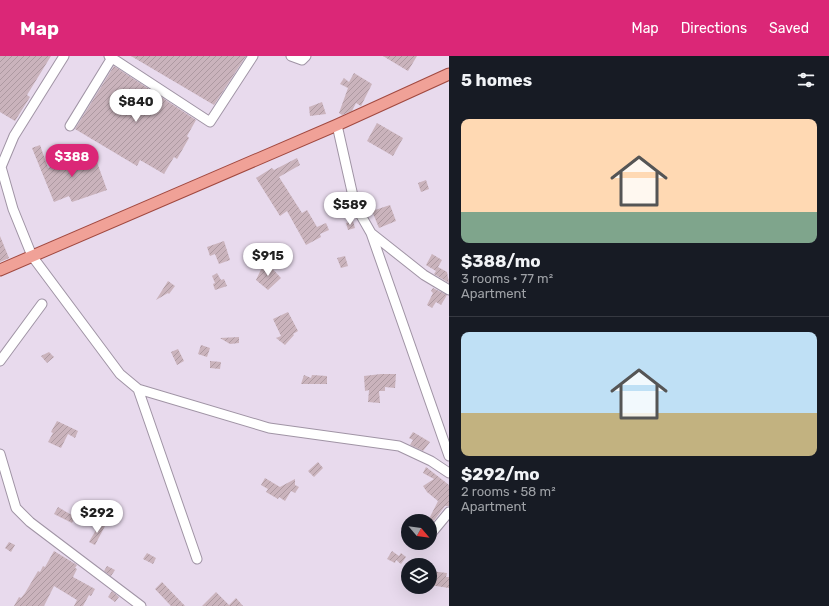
<!DOCTYPE html>
<html lang="en">
<head>
<meta charset="utf-8">
<style>
  body { margin:0; font-family:Rubik,sans-serif; background:#20242c; color:#f1f3f6; height:100vh; display:flex; flex-direction:column; font-size:15px; white-space:nowrap }
  * { box-sizing:border-box; margin:0 }
  p { font-size:13px; color:#9ea1a6 }
  .icon { flex:none; width:22px; height:22px; fill:none; stroke:currentColor; stroke-width:2; stroke-linecap:round; stroke-linejoin:round }
  .map { position:relative; flex:1; overflow:hidden }
  .sheet { display:flex; flex-direction:column; background:#171b24; width:380px }
  .sheet>* { flex:none }
  .needle { width:26px; rotate:119deg }
  .buttons { position:absolute; left:401px; top:458px; display:grid; gap:8px }
  .buttons a { display:grid; place-items:center; width:36px; height:36px; border-radius:50%; background:#171b24; box-shadow:0 4px 16px #0002; font-size:20px }
  .price { position:absolute; translate:-50% -34px; padding:0 9px; border-radius:14px; background:#fff; color:#222; font-size:13px; line-height:26px; filter:drop-shadow(0 1px 2px #0008) }
  .price::after { content:''; position:absolute; left:50%; top:24px; width:12px; height:9px; margin-left:-6px; background:inherit; clip-path:polygon(0 0,100% 0,50% 100%) }
  .price.current { background:#db2777; color:#fff }
  ul { padding:0; list-style:none }
  li { display:grid; align-content:center; gap:8px; height:212px; padding:0 12px }
  li+li { border-top:1px solid #363941 }
  li span { display:grid; place-items:center; height:124px; border-radius:8px; color:#555 }
  li>.icon { margin-inline-start:auto }
  span .icon { width:72px; height:72px; fill:#fffc; stroke-width:1 }
  li b { font-size:17px }
  h2 { display:flex; justify-content:space-between; align-items:center; height:48px; padding:0 12px; font-size:17px }
  header { display:flex; align-items:center; gap:24px; box-sizing:border-box; height:56px; padding:0 20px; background:#db2777; color:#fff }
  header strong { font-size:19px }
  nav { display:flex; gap:22px; margin-inline-start:auto; font-size:14px }
  main { display:flex; flex:1; min-height:0 }
  .map>svg:first-child { display:block }
</style>
</head>
<body>
<header>
<strong>Map</strong>
<nav><a>Map</a><a>Directions</a><a>Saved</a></nav>
</header>
<main>
<div class="map">
<svg width="449" height="550" viewBox="0 0 449 550">
  <defs>
    <pattern id="building-hatch" width="6" height="6" patternUnits="userSpaceOnUse"><rect width="6" height="6" fill="#cab3bc"/><path d="M-1 1l2-2M0 6l6-6M5 7l2-2" fill="none" stroke="#ad99a1"/></pattern>
  </defs>
  <rect width="100%" height="100%" fill="#e8daed"/>
  <path fill="url(#building-hatch)" d="M0,0H51L27,39L30,41L15,65L0,56Z
    M131,0H246L214,49Z
    M383,0H417L408,15Z
    M114,10L196,64L187,80L189,82L177,103L174,101L164,118L140,104L137,110L75,73Z
    M354,17L372,28L361,50L356,47L352,55L342,59L339,57L348,32L340,28L344,22L349,26Z
    M322,46L326,58L310,60L309,51Z
    M377,67L403,82L393,100L367,85Z
    M40,89L48,112L56,109L57,111L94,98L107,134L72,146L69,140L54,146L32,92Z
    M297,102L300,109L279,121L302,157L307,154L317,171L326,167L329,174L320,178L321,181L306,189L287,155L280,160L256,122L272,112L274,114Z
    M426,124L429,133L421,136L418,127Z
    M344,136L348,144L351,155L343,150L338,139Z
    M390,149L396,165L379,172L372,155Z
    M353,165L355,172L348,174L346,167Z
    M0,180L9,202L0,206Z
    M224,185L230,204L219,208L215,198L210,200L207,191Z
    M432,198L442,204L438,211L447,216L449,227L434,218L436,215L426,209Z
    M345,200L348,210L341,212L337,202Z
    M265,205L281,222L268,234L256,224Z
    M217,217L221,224L224,223L227,230L215,234L213,228L215,227L212,220Z
    M168,225L175,230L169,238L168,237L156,244Z
    M433,232L447,239L441,249L436,246L432,252L427,249L433,237L431,235Z
    M288,256L298,275L293,278L294,279L285,289L276,282L281,280L273,263Z
    M239,281V287L230,288L220,282Z
    M201,289L210,292L207,301L198,298Z
    M178,293L184,305L177,309L171,296Z
    M49,296L54,301L47,307L41,300Z
    M210,305L221,306L220,313L210,312Z
    M381,318H396L395,332L385,331V335H379L380,347L368,346L369,334L365,335L364,320Z
    M304,319L311,322L312,319L327,320V328H301Z
    M57,365L78,375L75,382L68,378L61,392L48,386L53,377L51,376Z
    M413,376L430,386L423,395L410,389L413,384L409,382Z
    M318,406L323,412L314,421L308,415Z
    M426,411L449,429V450H445L430,470V465H428L438,445L427,436L423,430L434,423L423,417Z
    M265,422L280,431L295,423V429L299,431L295,437L291,435L285,445L279,441L278,443L266,436L268,433L261,429Z
    M58,451L75,461L72,467L54,458Z
    M100,467L105,470L95,489L89,486Z
    M9,486L15,489L11,496L5,492Z
    M54,495L77,509L75,512L77,513L73,521L95,533L91,540L89,539L83,550H74L77,544L54,530L44,550H14L19,541L21,542L25,537L38,515L40,516L43,510L45,511Z
    M392,495L399,500L401,497L406,501L401,508L396,504L395,507L387,503Z
    M147,497L156,502L153,508L143,503Z
    M107,510L115,514L111,520L104,515Z
    M430,515L447,517L446,521H449V532L430,529Z
    M162,526L185,550H171L155,533Z
    M112,535L119,541L115,546L108,541Z
    M216,536L229,549L236,542L243,550H202Z"/>
  <g fill="none" stroke-linecap="round" stroke-linejoin="round">
    <g stroke="#a094a5" stroke-width="11">
      <path id="minor" d="M64,0L14,80L1,111L13,153L32,200L120,318L138,333L269,372L399,390L431,405L449,417
        M109,0L210,66L253,0
        M291,0L302,4L306,0
        M337,69L355,149L371,177L424,219L449,234
        M70,70L113,0
        M371,177L449,400
        M0,305L42,248
        M138,333L197,503
        M0,398L16,452L30,466L141,550
        M430,479L449,456"/>
    </g>
    <g stroke="#a14940" stroke-width="13">
      <path id="major" d="M0,214L337,69L449,18"/>
    </g>
    <use href="#minor" stroke="#fff" stroke-width="9"/>
    <use href="#major" stroke="#f0a197" stroke-width="11"/>
  </g>
</svg>
<div class="buttons">
<a><svg class="needle" viewBox="-14 -14 28 28"><path d="M0-13l5 13h-10z" fill="#e53935"/><path d="M0 13l5-13h-10z" fill="#9ea1a6"/></svg></a>
<a><svg class="icon" aria-label="layers" viewBox="0 0 24 24"><path d="M12 4l9 5-9 5-9-5zM3 14l9 5 9-5"/></svg></a>
</div>
<b class="price" style="left:136px;top:67px">$840</b>
<b class="price current" style="left:72px;top:122px">$388</b>
<b class="price" style="left:350px;top:170px">$589</b>
<b class="price" style="left:268px;top:221px">$915</b>
<b class="price" style="left:97px;top:478px">$292</b>
</div>
<section class="sheet">
<h2>5 homes<svg class="icon" aria-label="filters" viewBox="0 0 24 24"><path d="M4 7h16M4 17h16"/><circle cx="9" cy="7" r="2"/><circle cx="15" cy="17" r="2"/></svg></h2>
<ul>
<li><span style="background:linear-gradient(#ffd9b3 75%,#7fa58c 0)"><svg class="icon" aria-label="home" viewBox="0 0 24 24"><path d="M3 11l9-7 9 7M6 9v11h12V9"/></svg></span><div><b>$388/mo</b><p>3 rooms · 77 m²</p><p>Apartment</p></div></li>
<li><span style="background:linear-gradient(#bfe0f5 65%,#c2b280 0)"><svg class="icon" aria-label="home" viewBox="0 0 24 24"><path d="M3 11l9-7 9 7M6 9v11h12V9"/></svg></span><div><b>$292/mo</b><p>2 rooms · 58 m²</p><p>Apartment</p></div></li>
</ul>
</section>
</main>
</body>
</html>
